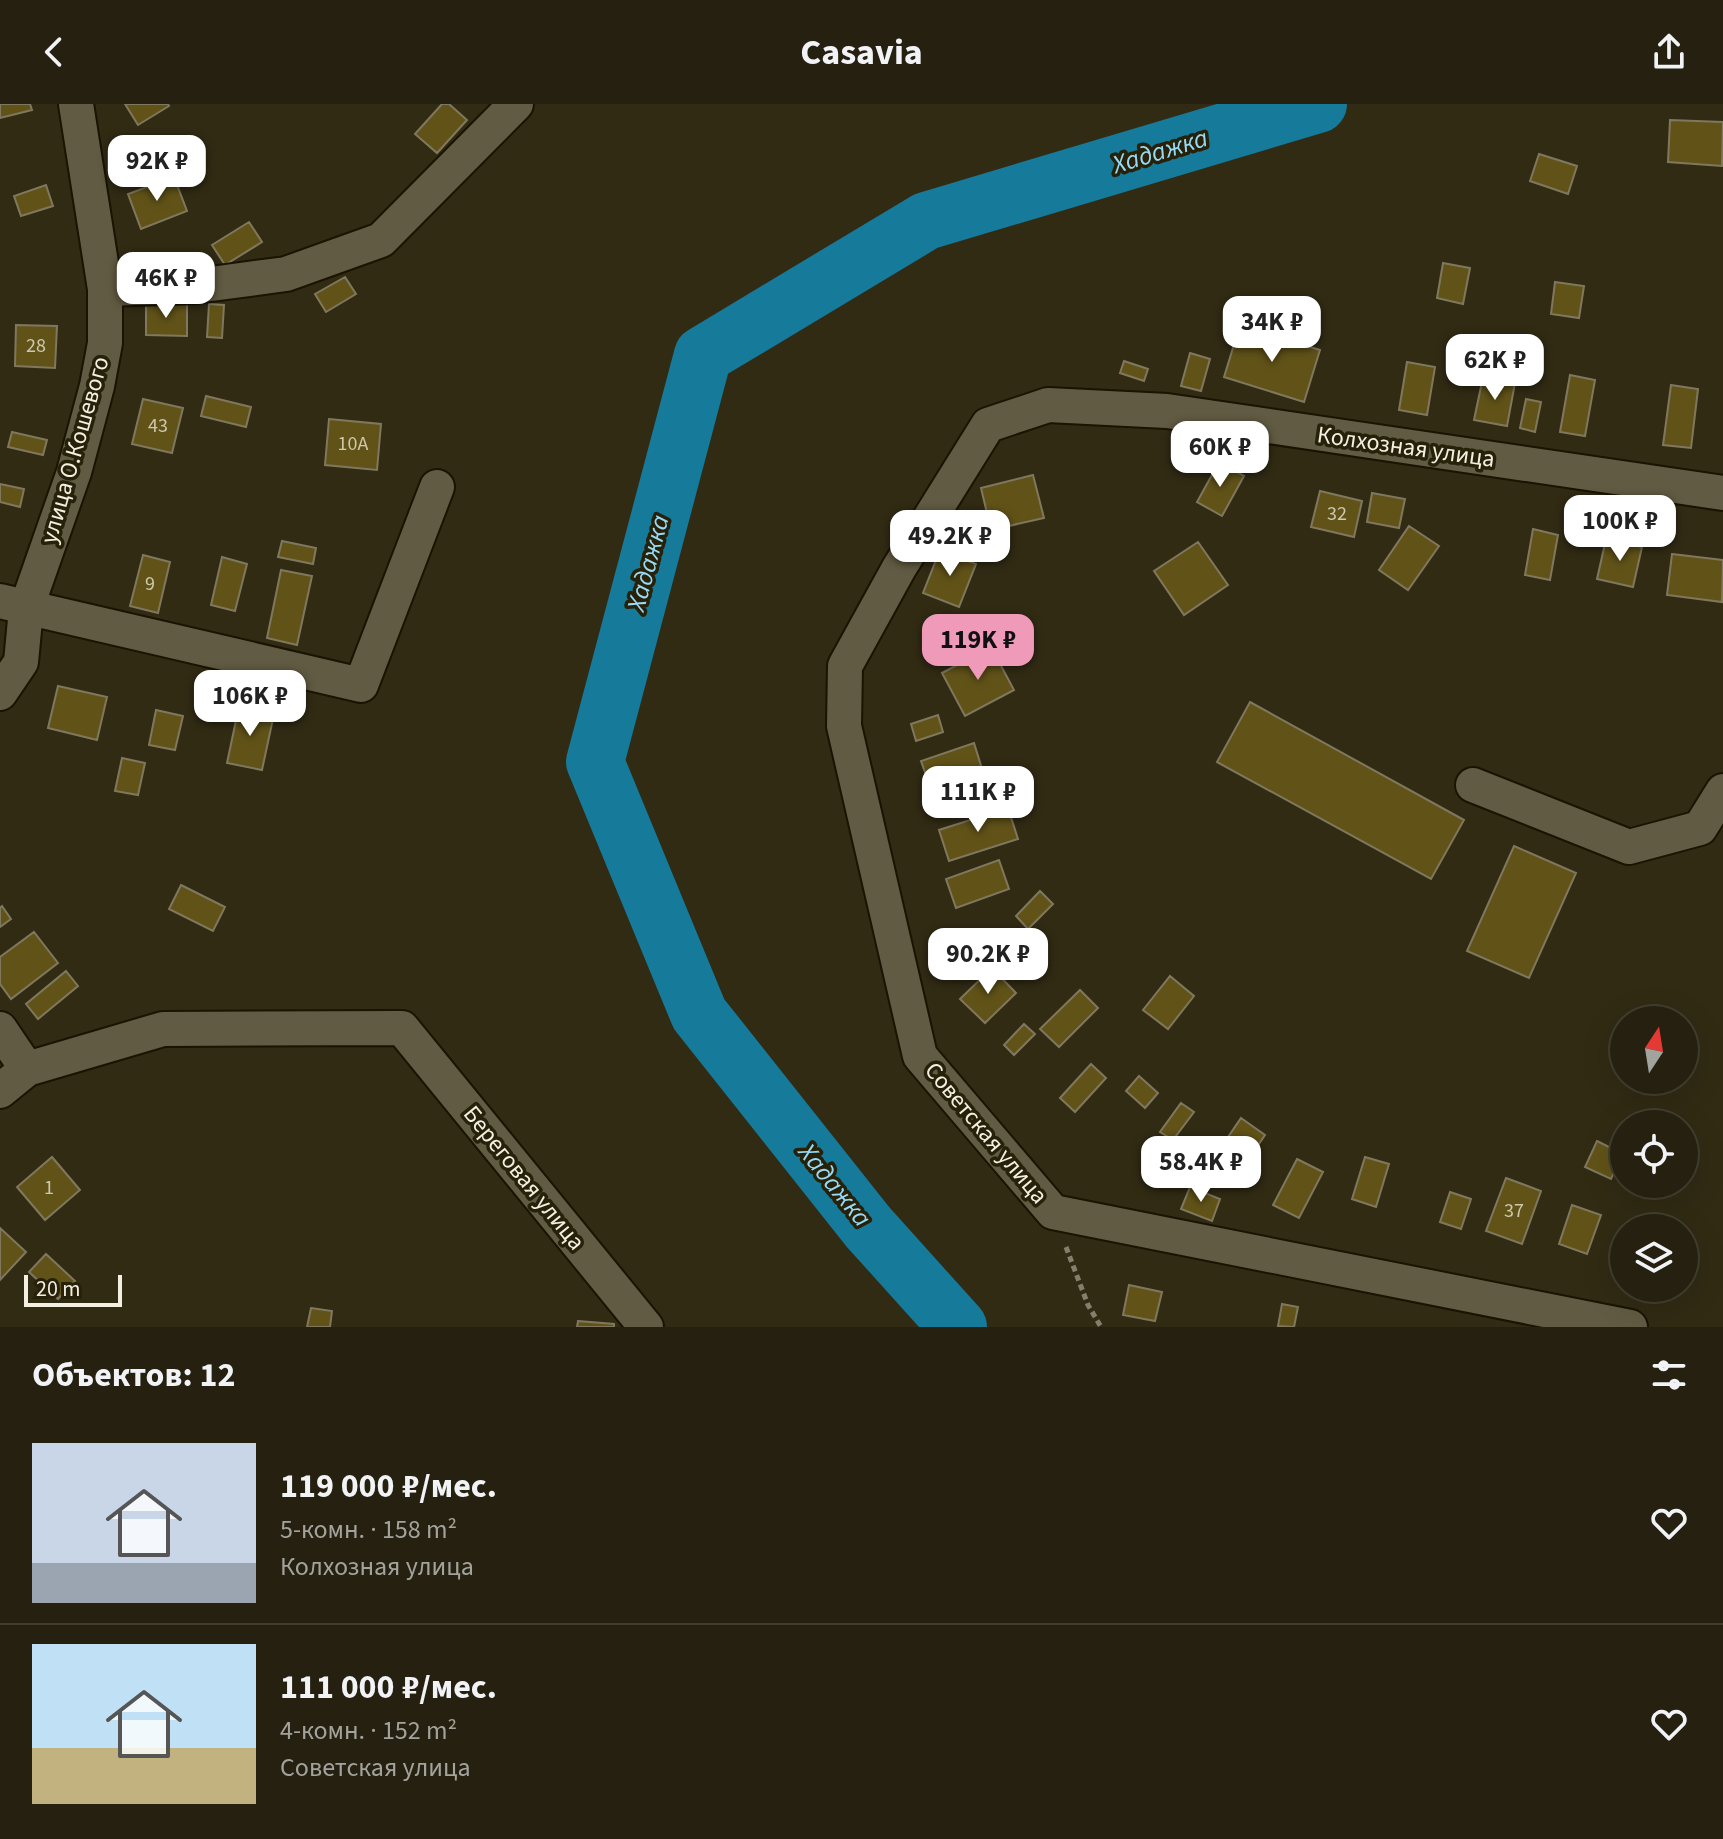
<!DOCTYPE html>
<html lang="ru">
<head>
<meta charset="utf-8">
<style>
  body { margin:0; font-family:"Source Sans 3",sans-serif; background:#312d1d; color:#f1f3f6; height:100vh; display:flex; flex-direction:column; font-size:30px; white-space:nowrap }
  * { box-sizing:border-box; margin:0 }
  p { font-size:26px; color:#a3a39e }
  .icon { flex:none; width:44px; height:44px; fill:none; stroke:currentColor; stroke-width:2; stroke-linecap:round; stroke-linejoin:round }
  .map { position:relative; height:1223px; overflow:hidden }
  .drawer { display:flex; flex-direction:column; background:#25200f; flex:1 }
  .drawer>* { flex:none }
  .needle { width:52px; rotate:12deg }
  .fabs { position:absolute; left:1610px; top:902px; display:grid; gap:16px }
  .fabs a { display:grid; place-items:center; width:88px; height:88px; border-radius:50%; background:#25200f; box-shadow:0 8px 32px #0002,0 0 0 2px #423e2f; font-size:40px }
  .scale { position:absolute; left:24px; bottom:20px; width:98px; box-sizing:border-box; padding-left:8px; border:4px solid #f3efe1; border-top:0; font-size:22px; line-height:28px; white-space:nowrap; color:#f3efe1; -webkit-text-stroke:6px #27210a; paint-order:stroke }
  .price { position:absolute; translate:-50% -68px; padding:0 18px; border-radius:16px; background:#fff; color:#222; font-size:26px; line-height:52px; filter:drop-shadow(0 2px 4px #0008) }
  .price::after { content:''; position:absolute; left:50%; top:48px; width:24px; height:18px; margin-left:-12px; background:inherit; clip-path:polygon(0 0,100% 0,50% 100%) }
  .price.active { background:#ef9ab8; color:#111 }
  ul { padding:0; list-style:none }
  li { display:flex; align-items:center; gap:24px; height:200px; padding:0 32px }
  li+li { border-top:2px solid #423e2f }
  li span { display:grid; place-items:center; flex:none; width:224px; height:160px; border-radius:0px; color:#555 }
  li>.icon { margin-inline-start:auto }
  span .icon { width:96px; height:96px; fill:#fffc; stroke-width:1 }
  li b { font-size:34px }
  h2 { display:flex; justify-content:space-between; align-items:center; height:96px; padding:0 32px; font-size:34px }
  header { display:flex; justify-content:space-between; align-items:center; height:104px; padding:0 32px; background:#25200f; font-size:36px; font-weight:700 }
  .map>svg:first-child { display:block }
</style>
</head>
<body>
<header><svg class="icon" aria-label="back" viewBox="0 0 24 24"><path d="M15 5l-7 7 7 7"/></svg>Casavia<svg class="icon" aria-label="share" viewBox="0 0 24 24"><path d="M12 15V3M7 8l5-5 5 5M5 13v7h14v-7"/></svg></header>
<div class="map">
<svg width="1723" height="1223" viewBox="0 0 1723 1223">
  <rect width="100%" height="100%" fill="#312b14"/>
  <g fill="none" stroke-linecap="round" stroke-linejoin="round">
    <path stroke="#167a9b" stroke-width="58" d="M958,1223L868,1123L699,910L595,658L703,251L926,117L1318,0"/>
  </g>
  <path fill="#615318" stroke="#7f785f" stroke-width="2" d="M0,0H30L32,6L0,14Z
    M125,0H168L169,2L138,21Z
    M442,0H449L467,16L437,49L415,30Z
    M1670,16L1723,18L1722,62L1668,58Z
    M1539,50L1577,62L1568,90L1530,77Z
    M174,73L187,107L141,125L128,90Z
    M46,81L53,102L21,112L14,92Z
    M249,118L262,138L225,161L212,141Z
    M1443,159L1470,164L1463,200L1437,194Z
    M345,173L356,190L326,208L315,190Z
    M1555,178L1584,182L1579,214L1551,210Z
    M146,199L187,200V232L146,231Z
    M209,200L224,201L222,234L207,233Z
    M16,221L57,222L55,264L15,262Z
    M1240,221L1320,246L1304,298L1224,273Z
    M1190,249L1210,255L1201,287L1181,282Z
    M1124,257L1148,265L1144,277L1120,269Z
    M1407,258L1435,263L1427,311L1399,306Z
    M1570,271L1595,276L1585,332L1560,328Z
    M1483,273L1515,279L1507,322L1474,316Z
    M1671,281L1698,285L1691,344L1663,341Z
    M206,292L251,303L246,323L201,312Z
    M143,295L183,304L172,349L132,340Z
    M1526,295L1541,298L1535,328L1520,324Z
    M329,315L381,320L377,366L325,361Z
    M12,328L47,336L43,351L8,343Z
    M1219,358L1244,372L1222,412L1197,398Z
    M1033,371L1044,414L991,426L981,384Z
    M0,380L24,385L20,403L0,398Z
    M1320,387L1362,397L1354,433L1311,423Z
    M1372,389L1405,395L1399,424L1367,418Z
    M1409,422L1439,442L1408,486L1379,466Z
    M1533,425L1558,431L1550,476L1525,471Z
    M1606,435L1642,443L1633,483L1597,475Z
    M282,437L316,444L313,460L278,453Z
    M1198,438L1228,481L1184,511L1154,467Z
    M940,446L976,460L959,503L923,489Z
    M1672,450L1723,456L1722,498L1667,491Z
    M143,451L170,458L158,509L130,502Z
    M222,453L247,460L235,507L211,501Z
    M281,466L312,472L297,541L267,534Z
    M991,543L1014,586L965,612L942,569Z
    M58,582L107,593L97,636L48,624Z
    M1250,598L1464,716L1431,775L1217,658Z
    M239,602L274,610L262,666L227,659Z
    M156,606L183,612L175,646L149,641Z
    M938,611L943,628L916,637L911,620Z
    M974,639L983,668L931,685L921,657Z
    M122,654L145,659L138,691L115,687Z
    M1008,704L1018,735L949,757L939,726Z
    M1514,742L1576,769L1529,874L1467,847Z
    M999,756L1009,785L956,804L946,775Z
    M181,781L225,803L213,827L169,805Z
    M1040,787L1053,800L1028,825L1016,812Z
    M2,802L11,815L0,823V804Z
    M34,828L58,859L11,895L0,880V853Z
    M992,864L1016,889L985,919L960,895Z
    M66,867L78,882L38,915L26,900Z
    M1170,872L1194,892L1168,925L1143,906Z
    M1080,886L1098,904L1059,943L1040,925Z
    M1024,920L1035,930L1014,951L1004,941Z
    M1091,960L1106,974L1075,1008L1060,994Z
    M1139,972L1158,989L1145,1004L1126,987Z
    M1181,999L1194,1008L1173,1036L1160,1028Z
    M1241,1014L1265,1031L1230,1083L1205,1067Z
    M1597,1037L1623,1050L1611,1075L1585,1063Z
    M52,1053L80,1086L45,1116L17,1083Z
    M1365,1053L1389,1060L1376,1103L1352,1095Z
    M1297,1055L1323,1068L1299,1114L1273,1101Z
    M1506,1074L1541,1087L1522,1140L1486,1127Z
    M1190,1083L1220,1095L1212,1117L1181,1105Z
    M1450,1088L1471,1095L1461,1125L1440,1118Z
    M1572,1101L1601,1111L1587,1150L1559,1140Z
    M1656,1112L1678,1121L1677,1124H1651Z
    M0,1124L26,1148L0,1176Z
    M46,1150L75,1177L58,1195L29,1168Z
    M1129,1181L1162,1188L1155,1217L1123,1211Z
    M1282,1200L1298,1203L1294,1223L1278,1222Z
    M311,1204L332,1207L330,1223H307Z
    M578,1217L614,1220V1223H577Z"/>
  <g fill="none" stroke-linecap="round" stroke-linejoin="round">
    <g stroke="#191300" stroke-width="38">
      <path id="minor" d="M105,185L196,182L286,170L381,136L516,0
        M0,497L361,581L437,383
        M0,589L21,558L26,505L74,368L97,282L105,239V185L76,0
        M1473,681L1629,743L1700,724L1723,687
        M0,925L27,965
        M0,987L27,965L163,925L402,924L646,1223
        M1630,1223L1053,1108L920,952L844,622L845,562L899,464L988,321L1048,301L1167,307L1723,389"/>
    </g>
    <path stroke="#847f6c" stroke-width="5" stroke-dasharray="6 4" stroke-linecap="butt" d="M1066,1143L1088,1201L1101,1223"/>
    <use href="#minor" stroke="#625b43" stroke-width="34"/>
  </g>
  <g text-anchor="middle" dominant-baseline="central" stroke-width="7" stroke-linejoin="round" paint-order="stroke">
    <g font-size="20" fill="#cec8af">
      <text x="36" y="242">28</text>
      <text x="158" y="322">43</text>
      <text x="353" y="340">10А</text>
      <text x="1337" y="410">32</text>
      <text x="150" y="480">9</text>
      <text x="49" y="1084">1</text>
      <text x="1514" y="1107">37</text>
    </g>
    <g font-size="24" fill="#f3efe1" stroke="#27210a">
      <text transform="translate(1406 343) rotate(8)">Колхозная улица</text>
      <text transform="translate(75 346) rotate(-74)">улица О.Кошевого</text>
      <text transform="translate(986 1029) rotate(50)">Советская улица</text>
      <text transform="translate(524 1074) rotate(51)">Береговая улица</text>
    </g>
    <g font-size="26" font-style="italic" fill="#98daf6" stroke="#27210a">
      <text transform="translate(1160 47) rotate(-17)">Хадажка</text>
      <text transform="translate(648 459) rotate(-75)">Хадажка</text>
      <text transform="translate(835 1081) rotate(51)">Хадажка</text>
    </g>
  </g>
</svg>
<div class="fabs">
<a><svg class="needle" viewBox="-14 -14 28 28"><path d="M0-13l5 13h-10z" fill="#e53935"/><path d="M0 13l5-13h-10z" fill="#a3a39e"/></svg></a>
<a><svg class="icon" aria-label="locate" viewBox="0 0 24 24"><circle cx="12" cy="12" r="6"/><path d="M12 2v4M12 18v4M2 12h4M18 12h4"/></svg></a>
<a><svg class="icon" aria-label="layers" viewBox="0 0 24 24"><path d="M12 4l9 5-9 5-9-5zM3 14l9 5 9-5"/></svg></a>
</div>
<div class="scale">20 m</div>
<b class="price" style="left:157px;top:99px">92K ₽</b>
<b class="price" style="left:166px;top:216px">46K ₽</b>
<b class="price" style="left:1272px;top:260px">34K ₽</b>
<b class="price" style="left:1495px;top:298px">62K ₽</b>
<b class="price" style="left:1220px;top:385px">60K ₽</b>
<b class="price" style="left:1620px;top:459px">100K ₽</b>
<b class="price" style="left:950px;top:474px">49.2K ₽</b>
<b class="price active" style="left:978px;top:578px">119K ₽</b>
<b class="price" style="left:250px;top:634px">106K ₽</b>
<b class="price" style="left:978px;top:730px">111K ₽</b>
<b class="price" style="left:988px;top:892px">90.2K ₽</b>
<b class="price" style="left:1201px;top:1100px">58.4K ₽</b>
</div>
<section class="drawer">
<h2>Объектов: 12<svg class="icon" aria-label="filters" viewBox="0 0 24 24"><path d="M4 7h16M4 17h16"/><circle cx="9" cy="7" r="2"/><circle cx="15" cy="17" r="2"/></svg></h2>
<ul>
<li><span style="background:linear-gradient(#c9d6e8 75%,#9aa5b1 0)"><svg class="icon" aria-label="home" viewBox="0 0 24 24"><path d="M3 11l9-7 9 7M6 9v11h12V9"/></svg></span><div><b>119 000 ₽/мес.</b><p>5-комн. · 158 m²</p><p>Колхозная улица</p></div><svg class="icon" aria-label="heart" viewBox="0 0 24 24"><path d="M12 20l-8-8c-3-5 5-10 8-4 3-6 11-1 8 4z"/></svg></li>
<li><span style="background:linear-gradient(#bfe0f5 65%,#c2b280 0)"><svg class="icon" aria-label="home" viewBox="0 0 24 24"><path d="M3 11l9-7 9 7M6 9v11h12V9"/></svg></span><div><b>111 000 ₽/мес.</b><p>4-комн. · 152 m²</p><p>Советская улица</p></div><svg class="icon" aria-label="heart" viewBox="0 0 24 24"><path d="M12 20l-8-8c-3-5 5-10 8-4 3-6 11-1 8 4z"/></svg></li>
</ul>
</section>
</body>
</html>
